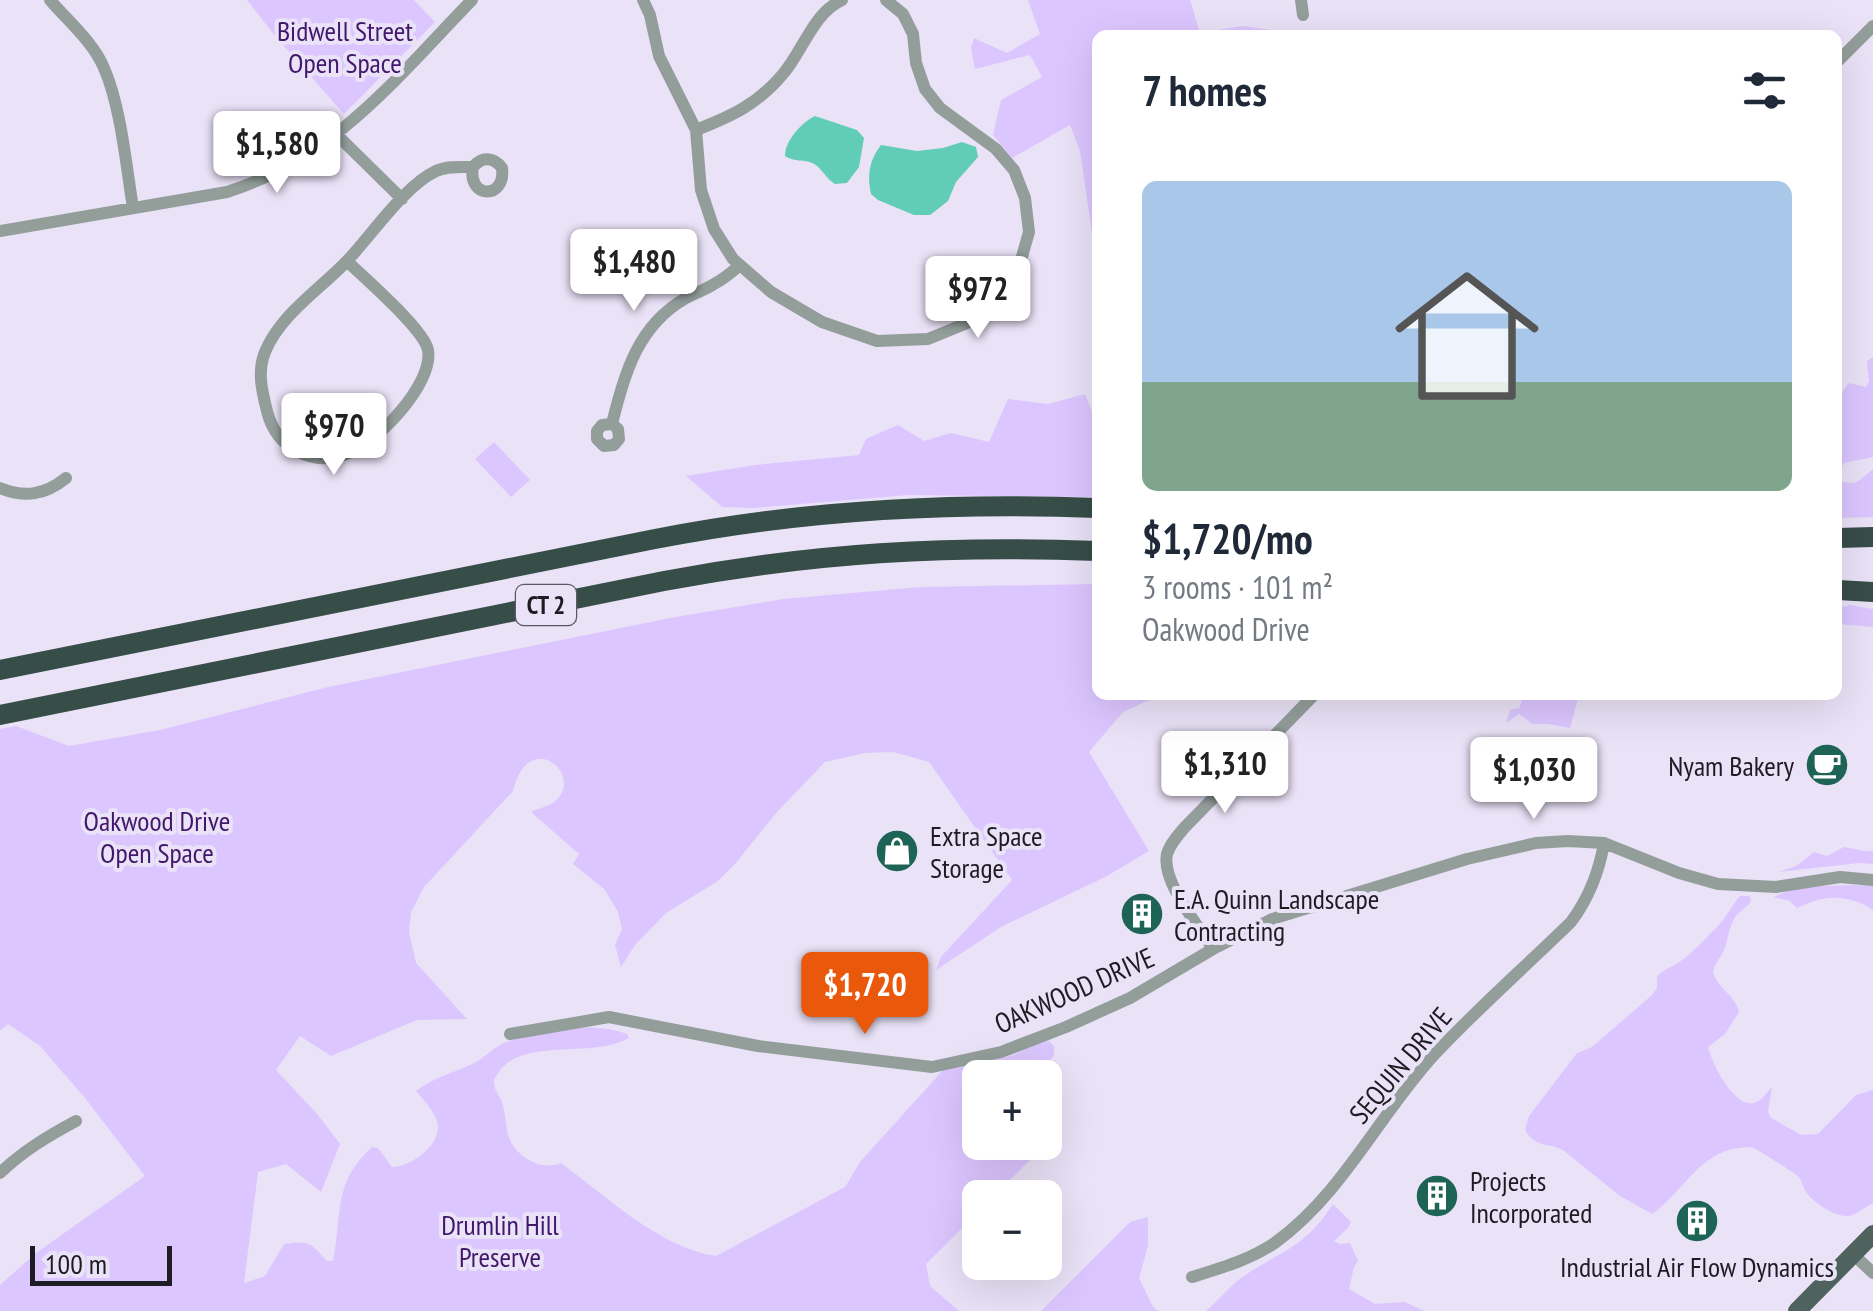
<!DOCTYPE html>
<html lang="en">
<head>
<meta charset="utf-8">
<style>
  body { margin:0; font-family:"PT Sans Narrow",sans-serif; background:#f6f6f7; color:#1f2937; height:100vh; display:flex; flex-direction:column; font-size:38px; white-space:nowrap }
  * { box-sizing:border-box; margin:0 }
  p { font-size:32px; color:#747a83 }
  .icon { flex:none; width:55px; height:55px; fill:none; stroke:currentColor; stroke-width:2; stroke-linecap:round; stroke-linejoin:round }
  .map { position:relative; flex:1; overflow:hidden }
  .drawer { position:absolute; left:1092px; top:30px; width:750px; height:670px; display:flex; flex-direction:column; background:#fff; border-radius:15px; box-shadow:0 10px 40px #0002 }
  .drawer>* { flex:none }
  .buttons { position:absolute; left:962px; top:1060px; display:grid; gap:20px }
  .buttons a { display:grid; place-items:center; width:100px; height:100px; border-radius:15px; background:#fff; box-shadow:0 10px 40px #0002; font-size:50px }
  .scale { position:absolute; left:30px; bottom:25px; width:142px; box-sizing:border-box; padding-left:10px; border:5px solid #1e1c23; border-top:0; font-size:28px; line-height:35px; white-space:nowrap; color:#1e1c23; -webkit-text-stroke:8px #eae2f7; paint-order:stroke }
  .price { position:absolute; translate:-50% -85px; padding:0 22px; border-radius:10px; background:#fff; color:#222; font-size:32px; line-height:65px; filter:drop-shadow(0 2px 5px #0008) }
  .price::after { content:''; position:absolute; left:50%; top:60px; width:30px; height:22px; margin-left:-15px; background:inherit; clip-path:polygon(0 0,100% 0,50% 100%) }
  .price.selected { background:#ea580c; color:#fff }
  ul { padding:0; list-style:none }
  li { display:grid; align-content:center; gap:20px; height:530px; padding:0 50px }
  li span { display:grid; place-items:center; height:310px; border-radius:15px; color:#555 }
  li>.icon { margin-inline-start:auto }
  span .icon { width:180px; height:180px; fill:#fffc; stroke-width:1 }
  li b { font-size:42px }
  h2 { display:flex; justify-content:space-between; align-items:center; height:120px; padding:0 50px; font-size:42px }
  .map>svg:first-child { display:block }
</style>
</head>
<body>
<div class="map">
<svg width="1873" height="1311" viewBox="0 0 1873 1311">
  <rect width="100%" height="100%" fill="#eae2f7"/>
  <path fill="#dcc6ff" d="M247,0H414L435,22L344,114L276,37Z
    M1028,0H1190L1200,33L1242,26L1271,30L1272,35H1098L1097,267L1080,151L1070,125L1012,158L993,135L1001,100L1042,77L1030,55L975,69L971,48L974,38L1007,53L1040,34Z
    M1873,357V457L1844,463L1838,474V397L1849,383L1866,387L1869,381L1867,361Z
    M1085,394L1097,424V497L909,495L754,508L722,507L686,476L755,465L859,455L866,439L898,425L924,441L951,433L989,442L1008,399L1048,404Z
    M494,442L530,480L511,497L475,459Z
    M1873,469V517L1838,518V481C1860,486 1857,481 1873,469Z
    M1097,584L1098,695H1160L1123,712L1089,752L1149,851L1107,876L1001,927L936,970L941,957L1012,880L929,762L893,752L865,753L825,762L777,812L735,864L718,881L666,913L635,945L621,967L615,945L622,929L618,912L605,890L573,864L579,854L531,812C538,808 547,807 554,802C587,777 529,725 513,791L424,887L411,912L409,932L416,963L467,1019L417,1020L331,1056L300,1036L276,1070L318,1115L340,1144L321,1192L286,1164L258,1172L244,1283L265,1276L284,1244C309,1240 311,1243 327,1261H333C343,1213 332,1184 372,1147L378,1148L392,1167C410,1167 439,1147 438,1126C437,1113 424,1101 416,1091C433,1078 453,1073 472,1064C484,1059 492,1048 504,1043C536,1029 594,1021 627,1034L629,1038C594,1058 529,1039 503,1067C500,1070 495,1077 494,1080C493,1089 499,1095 502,1102C506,1114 505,1129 510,1140C519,1159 543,1171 561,1163C606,1196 660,1248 716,1256L845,1187L860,1162L944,1069L1014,1055L1036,1044L1049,1041L1054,1046V1055L1039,1077L980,1078V1121L974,1127L973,1139C999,1158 1002,1163 1034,1149V1156L993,1197L980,1198V1210L926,1264L930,1286L959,1311H0V1285L36,1253L145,1176L85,1098L40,1046L8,1024L0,1031V729L16,726L69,746L160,730L328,687L675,617L783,599L921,587Z
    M1850,605L1873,609V627L1838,624V608Z
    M1524,695H1579L1570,728L1548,724H1532L1519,714L1506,723L1510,710L1519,708Z
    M1844,847L1865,851H1873V864L1859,863L1778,872L1796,866L1814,852L1827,856Z
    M1873,885V910C1847,893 1823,895 1797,908L1790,901L1774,897C1797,883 1845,886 1873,885Z
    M1740,896H1750L1751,901C1746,909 1738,912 1734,919C1728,929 1728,942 1724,950C1720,959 1715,962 1713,972C1718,989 1736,996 1739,1012L1725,1034L1708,1047C1712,1063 1733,1107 1753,1103C1761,1102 1766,1093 1772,1087L1768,1112L1771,1118L1801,1135L1818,1134L1856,1095L1873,1090V1203C1864,1207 1855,1217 1846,1216C1832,1215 1814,1203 1806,1192C1803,1188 1802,1183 1800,1178C1798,1175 1758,1150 1754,1148C1746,1146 1730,1149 1723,1152C1694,1164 1677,1197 1652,1214L1620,1196L1563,1150C1547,1142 1537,1149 1525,1130L1529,1116L1577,1053L1592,1047L1652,995L1657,988V977C1663,969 1669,969 1678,963C1689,956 1705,939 1715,929C1726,919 1731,906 1740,896Z
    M1333,1204L1351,1222L1348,1228L1334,1241L1340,1244L1350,1243L1358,1261L1354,1267L1349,1289L1375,1304L1405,1302L1424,1311H1206C1217,1302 1231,1285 1241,1278C1280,1251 1305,1248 1333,1204Z
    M1148,1217V1246L1139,1278L1153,1307L1158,1311H1041L1130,1222Z"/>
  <path fill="#61cdb6" d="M815,116L857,130L864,138L859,167L847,183L835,184C827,179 824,172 817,166C808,158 795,163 785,156C785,141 801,123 815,116Z
    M962,142L976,147L978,157L956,182L948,201L930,215H914L878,200L871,194C867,176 869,160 881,145L917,151L943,148Z"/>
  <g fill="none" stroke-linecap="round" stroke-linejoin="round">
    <path stroke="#939e9b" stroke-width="12" d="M50,0C68,21 93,42 104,68C121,107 126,165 133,208
      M643,0L650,15L659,56L696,130L701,190L714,229L733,259L771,292L822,322L877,341L928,339L967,323L999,298L1019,267L1029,232L1025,198L1014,170L996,149L940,108L925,89L916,63L913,34L903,14L886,0
      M1301,0L1303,15
      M1838,61L1873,26
      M696,130C732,116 758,104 783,74C803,51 813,13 842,0
      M337,135L402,199
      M0,231L227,192C335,158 396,78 472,0
      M347,261C364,278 424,329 428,350C434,383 378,442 349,453C312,468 276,448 267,411C262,391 257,372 265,352C280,315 319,290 346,262C371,236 404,186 436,171C447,166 461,167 473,167C482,156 494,157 502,168C506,200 467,199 473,167
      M612,424L602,425L597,431V439L604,446L614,445L619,439L618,429L612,424C624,374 638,325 686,298C695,293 705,290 714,284C724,279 732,272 740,265
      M0,488C25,498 45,495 66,478
      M1213,949C1199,926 1161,882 1167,854C1170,844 1178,835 1185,827L1314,695
      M510,1034L609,1017L758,1046L932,1067L1001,1052L1066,1027L1130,998L1213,949L1272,919L1467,859L1536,843L1568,841L1604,843L1679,873L1718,884L1776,887L1840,877L1873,880
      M0,1173C23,1151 48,1136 76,1121
      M1853,1254L1873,1273
      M1192,1277C1221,1268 1252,1259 1276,1242C1343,1193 1379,1115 1434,1055C1477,1009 1526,966 1571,922C1589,898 1599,872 1604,843"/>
    <path stroke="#4f625d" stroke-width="18" d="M1797,1311L1873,1234"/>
    <path stroke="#374d48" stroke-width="20" d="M1838,538L1873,537
      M1838,590L1873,592
      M0,670L655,539C802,510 948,502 1098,508
      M0,715L664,581C811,553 948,545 1098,551"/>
  </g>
  <defs>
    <g id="cafe-disc" transform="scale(2.25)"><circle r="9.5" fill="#1e6456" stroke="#eae2f7"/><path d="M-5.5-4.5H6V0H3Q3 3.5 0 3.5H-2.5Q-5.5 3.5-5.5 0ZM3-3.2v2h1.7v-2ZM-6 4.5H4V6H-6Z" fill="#fff"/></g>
    <g id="shop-disc" transform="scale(2.25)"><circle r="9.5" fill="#1e6456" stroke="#eae2f7"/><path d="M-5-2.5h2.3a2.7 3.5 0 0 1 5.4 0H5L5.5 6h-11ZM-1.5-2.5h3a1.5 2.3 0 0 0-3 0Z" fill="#fff"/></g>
    <g id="building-disc" transform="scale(2.25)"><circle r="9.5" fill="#1e6456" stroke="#eae2f7"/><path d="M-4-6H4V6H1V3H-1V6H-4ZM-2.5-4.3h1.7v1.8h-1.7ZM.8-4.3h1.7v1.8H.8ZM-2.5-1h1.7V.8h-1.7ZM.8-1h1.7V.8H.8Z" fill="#fff"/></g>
  </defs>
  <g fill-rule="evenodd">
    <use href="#cafe-disc" x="1827" y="765"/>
    <use href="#shop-disc" x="897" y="851"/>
    <use href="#building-disc" x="1142" y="914"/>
    <use href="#building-disc" x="1437" y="1196"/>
    <use href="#building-disc" x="1697" y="1221"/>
  </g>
  <g text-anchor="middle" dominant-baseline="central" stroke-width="8" stroke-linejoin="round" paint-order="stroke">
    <rect fill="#eae2f7" stroke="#5b5763" stroke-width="2.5" x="516" y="585" width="60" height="40" rx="8"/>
    <g font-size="25" font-weight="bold" fill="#1e1c23">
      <text x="546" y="605">CT 2</text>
    </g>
    <g font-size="28" fill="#42186c" stroke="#eae2f7">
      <text x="345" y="30">Bidwell Street<tspan x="345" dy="32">Open Space</tspan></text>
      <text x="157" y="820">Oakwood Drive<tspan x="157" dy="32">Open Space</tspan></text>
      <text x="500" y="1224">Drumlin Hill<tspan x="500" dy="32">Preserve</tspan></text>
    </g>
    <g font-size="28" fill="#1e1c23" stroke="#eae2f7" text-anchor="start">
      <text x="1794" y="765" text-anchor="end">Nyam Bakery</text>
      <text x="930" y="835">Extra Space<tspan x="930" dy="32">Storage</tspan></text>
      <text x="1174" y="898">E.A. Quinn Landscape<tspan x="1174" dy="32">Contracting</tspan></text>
      <text x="1470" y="1180">Projects<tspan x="1470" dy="32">Incorporated</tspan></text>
      <text x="1697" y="1266" text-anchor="middle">Industrial Air Flow Dynamics</text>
    </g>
    <g font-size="28" fill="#1e1c23" stroke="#eae2f7">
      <text transform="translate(1074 990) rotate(-24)">OAKWOOD DRIVE</text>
      <text transform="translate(1400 1065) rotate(-50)">SEQUIN DRIVE</text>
    </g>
  </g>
</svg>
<div class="buttons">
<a>+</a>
<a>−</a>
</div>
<div class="scale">100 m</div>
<b class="price" style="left:277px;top:196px">$1,580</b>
<b class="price" style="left:634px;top:314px">$1,480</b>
<b class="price" style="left:978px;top:341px">$972</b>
<b class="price" style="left:334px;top:478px">$970</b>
<b class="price" style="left:1225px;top:816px">$1,310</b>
<b class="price" style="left:1534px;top:822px">$1,030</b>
<b class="price selected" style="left:865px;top:1037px">$1,720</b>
<section class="drawer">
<h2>7 homes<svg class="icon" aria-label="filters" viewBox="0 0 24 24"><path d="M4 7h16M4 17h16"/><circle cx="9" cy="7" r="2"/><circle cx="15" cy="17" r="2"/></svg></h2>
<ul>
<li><span style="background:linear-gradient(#a9c7e8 65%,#7fa58c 0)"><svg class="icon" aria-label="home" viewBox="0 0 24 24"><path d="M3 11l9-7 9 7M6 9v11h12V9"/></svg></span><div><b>$1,720/mo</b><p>3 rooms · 101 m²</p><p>Oakwood Drive</p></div></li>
</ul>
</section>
</div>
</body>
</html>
